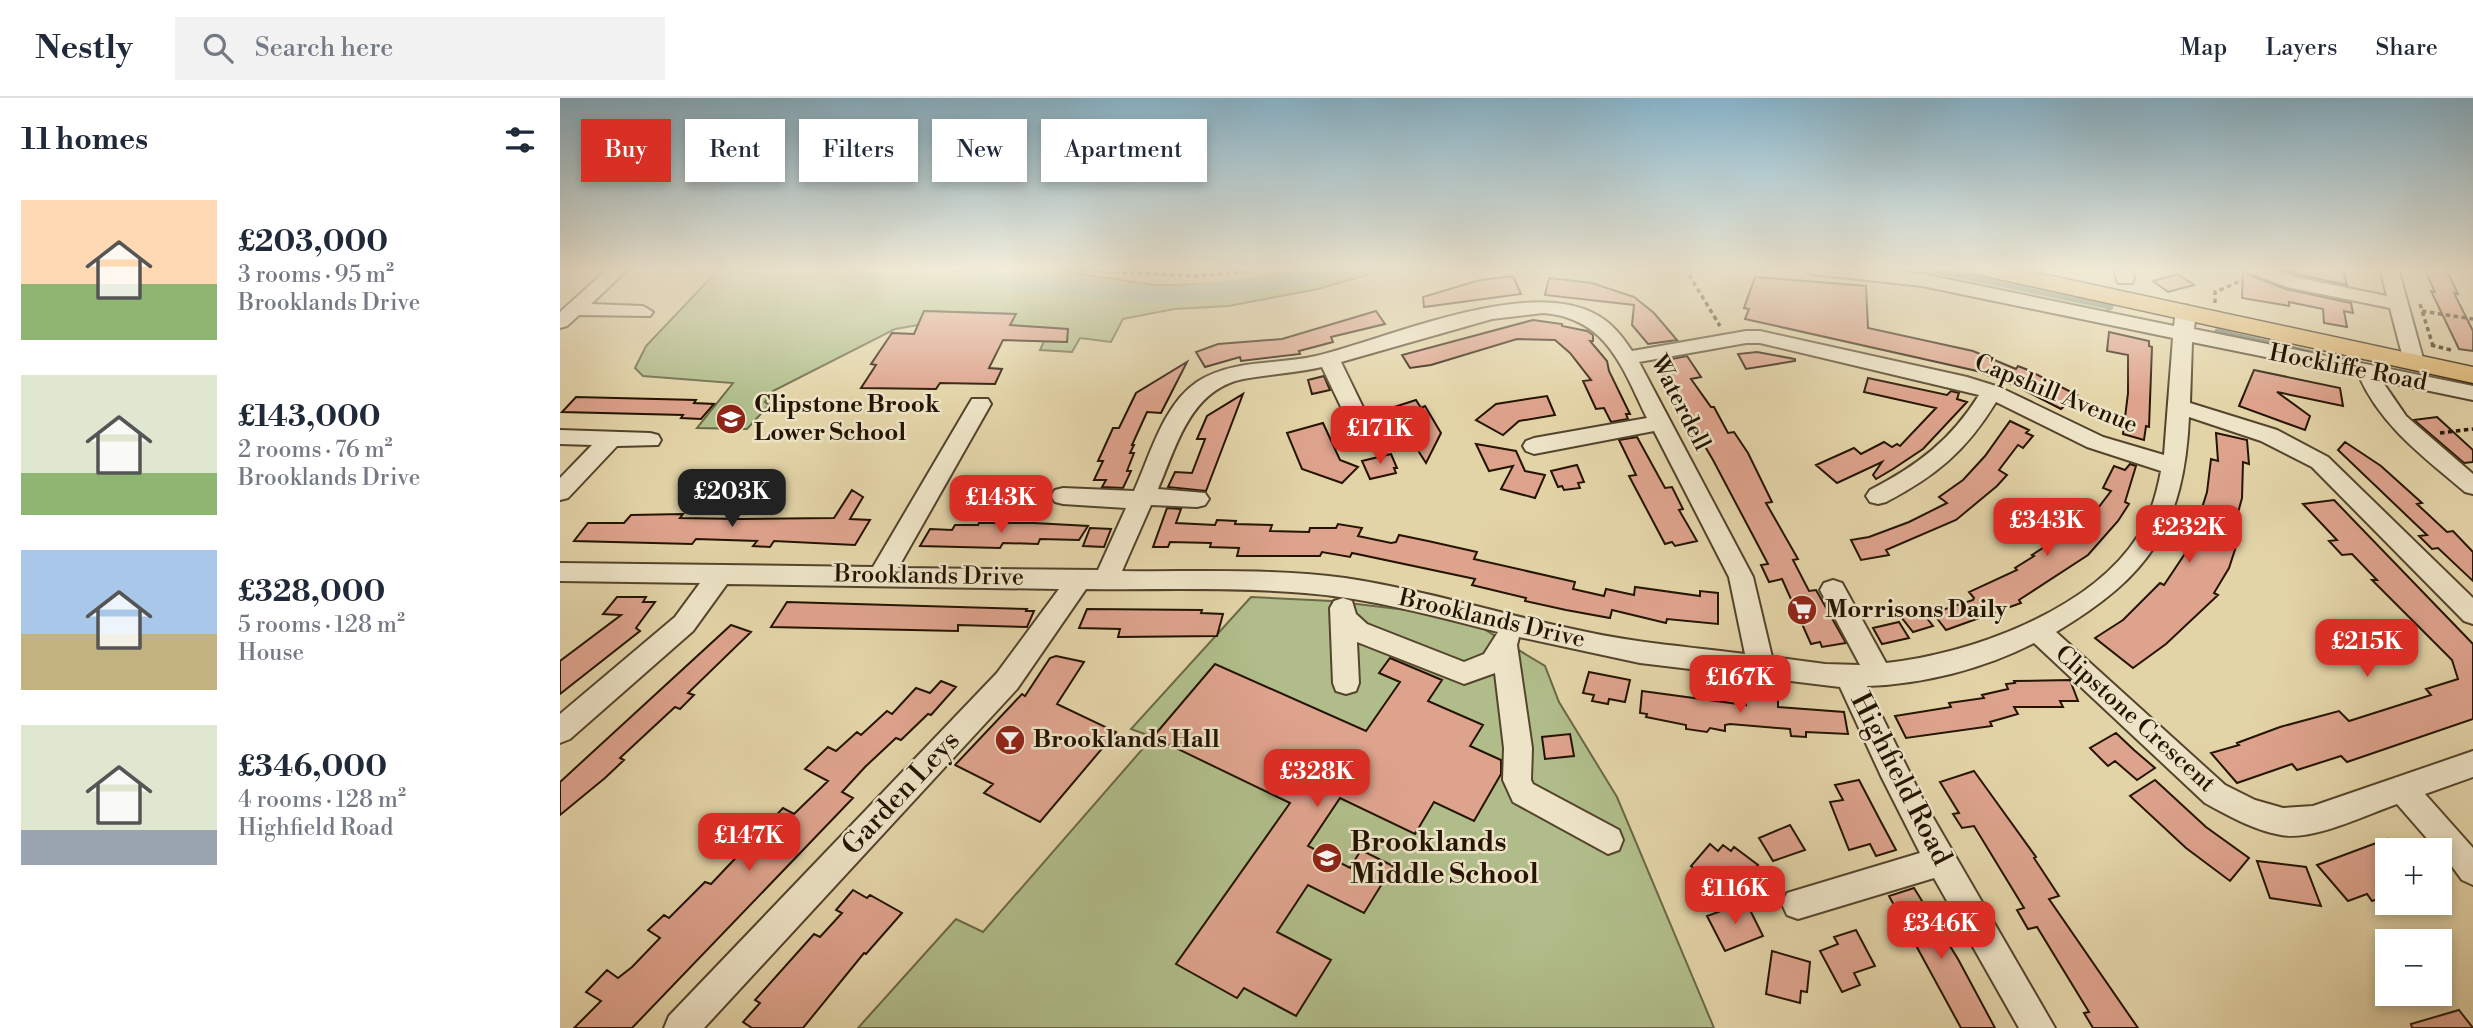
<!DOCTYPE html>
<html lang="en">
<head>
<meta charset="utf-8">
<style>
  body { margin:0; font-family:"Libre Bodoni",serif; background:#f2f2f3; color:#1f2937; height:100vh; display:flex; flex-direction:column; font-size:26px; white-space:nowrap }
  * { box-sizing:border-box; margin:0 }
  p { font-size:23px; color:#747a83 }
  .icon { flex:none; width:38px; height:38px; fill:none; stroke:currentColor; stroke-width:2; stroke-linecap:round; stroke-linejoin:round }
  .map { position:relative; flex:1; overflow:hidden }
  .side { display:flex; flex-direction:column; background:#fff; width:560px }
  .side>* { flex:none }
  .hud { position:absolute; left:21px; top:21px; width:665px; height:63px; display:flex; gap:14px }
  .buttons { position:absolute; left:1815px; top:740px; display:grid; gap:14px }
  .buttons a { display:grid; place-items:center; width:77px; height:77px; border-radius:0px; background:#fff; box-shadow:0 4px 10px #0003; font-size:35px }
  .price { position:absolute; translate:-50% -60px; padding:0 16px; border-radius:14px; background:#d93025; color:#fff; font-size:23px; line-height:46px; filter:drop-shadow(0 2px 4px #0008) }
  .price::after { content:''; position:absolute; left:50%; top:42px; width:21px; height:16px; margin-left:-10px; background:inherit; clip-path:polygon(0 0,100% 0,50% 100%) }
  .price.active { background:#222; color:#fff }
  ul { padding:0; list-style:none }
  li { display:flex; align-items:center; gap:21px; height:175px; padding:0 21px }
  li span { display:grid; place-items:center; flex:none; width:196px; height:140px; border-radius:0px; color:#555 }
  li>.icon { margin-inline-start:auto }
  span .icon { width:84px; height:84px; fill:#fffc; stroke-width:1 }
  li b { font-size:30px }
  h2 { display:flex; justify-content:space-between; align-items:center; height:84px; padding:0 21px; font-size:30px }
  .chip { padding:0 24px; border-radius:0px; background:#fff; box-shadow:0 4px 10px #0003; font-size:24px; line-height:63px }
  .chip.active { background:#d93025; color:#fff }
  header { display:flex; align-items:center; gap:42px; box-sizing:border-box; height:98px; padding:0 35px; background:#fff; border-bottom:2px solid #e0e1e3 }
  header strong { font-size:33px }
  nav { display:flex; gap:38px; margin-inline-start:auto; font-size:24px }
  .search { width:490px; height:63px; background:#f2f2f3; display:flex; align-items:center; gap:18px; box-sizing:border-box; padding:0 24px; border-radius:0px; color:#747a83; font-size:26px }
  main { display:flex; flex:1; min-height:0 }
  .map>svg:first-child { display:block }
</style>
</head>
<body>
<header>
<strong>Nestly</strong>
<div class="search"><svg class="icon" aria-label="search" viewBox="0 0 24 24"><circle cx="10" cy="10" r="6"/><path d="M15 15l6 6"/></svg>Search here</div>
<nav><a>Map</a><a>Layers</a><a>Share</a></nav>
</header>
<main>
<section class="side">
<h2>11 homes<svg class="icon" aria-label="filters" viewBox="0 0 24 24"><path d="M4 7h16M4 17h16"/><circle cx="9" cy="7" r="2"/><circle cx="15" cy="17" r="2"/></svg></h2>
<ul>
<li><span style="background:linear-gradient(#ffd9b3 60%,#8fb573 0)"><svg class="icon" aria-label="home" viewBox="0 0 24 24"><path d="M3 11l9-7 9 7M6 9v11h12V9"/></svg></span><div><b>£203,000</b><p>3 rooms · 95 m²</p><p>Brooklands Drive</p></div></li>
<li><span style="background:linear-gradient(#dfe7d0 70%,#8fb573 0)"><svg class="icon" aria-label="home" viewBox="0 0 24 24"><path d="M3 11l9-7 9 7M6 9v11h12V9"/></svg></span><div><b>£143,000</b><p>2 rooms · 76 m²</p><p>Brooklands Drive</p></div></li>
<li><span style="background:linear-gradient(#a9c7e8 60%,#c2b280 0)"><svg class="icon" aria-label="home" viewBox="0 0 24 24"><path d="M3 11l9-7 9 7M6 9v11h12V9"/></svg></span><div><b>£328,000</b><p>5 rooms · 128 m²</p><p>House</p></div></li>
<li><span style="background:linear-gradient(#dfe7d0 75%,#9aa5b1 0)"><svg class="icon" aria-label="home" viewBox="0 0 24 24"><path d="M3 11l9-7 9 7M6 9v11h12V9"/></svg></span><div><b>£346,000</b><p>4 rooms · 128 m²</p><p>Highfield Road</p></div></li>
</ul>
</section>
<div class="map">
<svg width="1913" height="930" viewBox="0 0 1913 930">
  <rect width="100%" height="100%" fill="#e3d4a8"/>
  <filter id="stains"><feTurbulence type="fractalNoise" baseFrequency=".00286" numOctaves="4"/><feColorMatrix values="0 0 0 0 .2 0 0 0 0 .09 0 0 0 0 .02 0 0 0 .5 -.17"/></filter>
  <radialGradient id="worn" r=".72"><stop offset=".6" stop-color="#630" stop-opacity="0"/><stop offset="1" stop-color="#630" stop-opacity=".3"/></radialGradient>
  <path fill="#b0bd8a" stroke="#6a6846" stroke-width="2" d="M160,170H501V173L595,187L666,186L752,170H831L758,191L668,208L614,211L563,221L551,244L520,240L512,254L480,252L490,230L450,228L455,216L364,213L358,227L335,231L213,293L205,304L209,307L187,331L137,330L173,285L83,278L75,270L86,248Z
    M1299,170H1378L1551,204L1550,211L1542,215Z
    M691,499L772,503L904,519L985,568L999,604L1057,699L1154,930H298L396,821L423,834L593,639L571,631Z"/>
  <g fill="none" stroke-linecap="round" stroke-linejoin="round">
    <path stroke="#687665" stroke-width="5" d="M1363,170L1551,209
      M1657,233L1761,257"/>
    <path fill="#95b8a7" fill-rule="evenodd" d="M385,170H429L455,177L605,190L707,178L741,170H789L785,176L707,194L605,206L454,193L389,176Z"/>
  </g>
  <path fill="#dea38d" stroke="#241401" stroke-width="2" d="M1683,170L1687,176L1726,191L1791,205L1793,215L1784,213L1787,229L1764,225L1763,211L1729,204V208L1682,200Z
    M1720,170L1783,172L1787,187L1740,177Z
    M1864,170L1886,171L1898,196L1894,195L1913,233V253L1899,251L1871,193L1875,194Z
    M1618,176L1634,187L1608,194L1593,183Z
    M953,178L961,196L864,209L863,199L920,182Z
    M1195,179L1306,188L1308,230L1413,253L1456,271L1458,268L1468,272L1517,297L1501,311L1458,289L1417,273L1185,221L1189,211L1184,210Z
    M989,180L1032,185L1074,199L1094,215L1117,242L1088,246L1072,227L1074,207L985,197Z
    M364,213L456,216L450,227L508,231L507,244L443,242L429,270L442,271L435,286L380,285L376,291L301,290L316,267L311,266L332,235L354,236Z
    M816,213L825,226L771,239L773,244L739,253L740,256L681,263L680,259L645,269L636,254L658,246L722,241Z
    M973,222L1002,226V228L1027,233L1033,237V243H1030L1047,263L1049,273L1070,316H1066L1068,321L1051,324L1044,310L1036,311L1023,283L1031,282L1010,255L995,242L957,241L871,267L850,270L842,257Z
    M1549,234L1589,243V248L1592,249L1589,329L1586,328L1584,342L1563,336L1568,295V257L1547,253Z
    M1197,254L1235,261V263L1186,271L1178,256Z
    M1127,258L1141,279L1131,281L1151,309H1154L1168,335L1174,334L1188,355L1212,404L1206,405L1238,461L1233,462L1249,493L1256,492L1286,545L1262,549L1260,544L1251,546L1222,481L1209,484L1201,467L1208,466L1153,362L1103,277L1109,275L1102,263Z
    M627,264L601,315L587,314L572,347H574L570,355H574L567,373H571L563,390L542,389L546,382H534L543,363H538L553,330H559L576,295Z
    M1694,272L1780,290L1783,308L1717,294L1750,318L1745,332L1679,308Z
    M764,278L770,292L752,296L748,282Z
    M1308,280L1387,297L1391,293L1399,295L1397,301L1407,304L1363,351L1333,371L1316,381L1313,377L1322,364L1277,385L1256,367L1294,350L1301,356L1324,344L1332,349L1337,346L1340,348L1376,310L1304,294Z
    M683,296L646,393L608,389L615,374L632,375L645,341H637L647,318Z
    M987,298L995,317L959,323L943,337L916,322L936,306Z
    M16,299L136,302L134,305L154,306L141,321L121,320L123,317L2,314Z
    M856,302L861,310L865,308L881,335L866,365L831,310Z
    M1877,319L1913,352V364L1904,365L1854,322Z
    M1450,323L1469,332L1466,335L1473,338L1463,350L1458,347L1439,372L1447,377L1437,388L1396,422L1326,452L1329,457L1301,462L1291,442L1309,439L1349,424L1387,405L1379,399L1403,382L1425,358Z
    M763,325L780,362L798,369L782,385L742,371L727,335Z
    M1656,335L1687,342L1689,366L1683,364L1682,400L1674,429L1681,433L1669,470L1654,495L1658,497L1606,546L1573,570L1535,540L1563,522L1600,485L1604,487L1630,448L1647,394L1651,361L1658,363Z
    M1077,339L1105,390L1112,389L1123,411L1119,412L1137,443L1115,448L1112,444L1105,446L1069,378L1076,377L1059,342Z
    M1785,344L1821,368L1862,405L1857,406L1887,434L1893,433L1913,454V483L1878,450L1872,451L1859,438L1867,437L1778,352Z
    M916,346L956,353L965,373L985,377L975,400L941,391L953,368L929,373Z
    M831,356L837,370H834L836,375L810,381L802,363Z
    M1570,366L1576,368L1565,404L1569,406L1558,423L1528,457L1459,502L1461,505L1386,532L1373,515L1413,502L1414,500L1409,494L1457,472L1455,470L1474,458L1472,457L1503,437L1521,417L1529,422L1551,393L1543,390L1554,368L1565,372Z
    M1017,367L1024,384L1018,385L1020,390L1004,392L1002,388L998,389L991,373Z
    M292,392L303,399L290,421L310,422L295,447L214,443L210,449L193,448L197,443L136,441L132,446L14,443L28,425H64L71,417L123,416L120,420L181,421L274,420Z
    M1774,402L1913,546V621L1787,664L1781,658L1737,672L1732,666L1677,685L1651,655L1679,647L1677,645L1720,629L1779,613L1789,623L1871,597L1866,591L1898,581L1892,562L1812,482H1817L1792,456L1782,457L1769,443L1777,442L1743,406Z
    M607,410L621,411L616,425L655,427L657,422L676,423L675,426L712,427L710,433L749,434L750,430H776L778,426L802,430L798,438L831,445L836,444L839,437L868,443L917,454L914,461L1015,484L1013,491L1044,498L1046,491L1074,497L1075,489L1140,498V493L1158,495V526L1107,521L1106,525L1052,512L1050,520L1006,512L965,503L966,500L912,487L915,481L792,455L790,459L762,454L760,458H677L679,450L650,449L651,445L610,444L608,449H593Z
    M419,425H474L528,428L519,442L480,441L478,446L443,445L440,450L360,448L370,431L392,432L395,427H418Z
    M530,430L551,431L544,449L523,448Z
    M57,499H86L83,504H95L76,530L80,533L0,596V563L61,517L43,516Z
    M227,504L467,511L466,513H474L467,529L398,527V533L211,529Z
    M1358,509L1373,528L1353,534L1338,515Z
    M527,511L642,512L641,515L663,516L657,538L558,539L560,531L519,530Z
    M1339,524L1349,540L1322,546L1313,530Z
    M171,527L191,534L128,595L134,597L120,611L115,609L60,660L64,662L45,680L0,717V684Z
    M496,558L524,564L497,606L556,634L480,724L424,695L433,686L395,667L462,596L465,598L490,560Z
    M830,560L882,582L868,603L923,627L910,648L941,662V676L914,723L874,704L855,736L780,700L748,748L790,770L801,752L833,768L804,815L748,787L717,834L771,862L736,918L684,890L677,900L616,866L730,705L593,639L655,566L806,633L840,584L819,575Z
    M1029,574L1070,582L1065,604L1049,601L1048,606L1032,603L1034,597L1023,595Z
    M1510,582L1518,603H1500L1503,609H1454L1458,616L1430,624L1432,628L1346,640L1335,618L1391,609L1389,605L1424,600L1422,597L1448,591L1446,586L1455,585L1454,583Z
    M381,583L396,589L371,617L368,616L341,642L336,640L305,669L282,694L293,700L72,930H14L41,903L26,894L47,872L58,880L72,869L100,840L88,832L104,817L109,820L145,784L151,786L223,710L234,716L268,683L245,671L268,649L276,653L297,634L301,637L327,613L332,616L356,590L370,595Z
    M1082,593L1186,607V597L1218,601V609L1284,614L1288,636L1246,634V639L1231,638L1230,631L1170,626L1165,627V633L1150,630L1147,634L1126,631V627L1086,619L1087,616L1080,615Z
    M1556,635L1574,652L1595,670L1577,682L1555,663L1548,668L1530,650Z
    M1010,636L1014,658L985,661L982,639Z
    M1414,673L1476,759L1474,760L1499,798L1489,801L1578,930H1533L1524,915L1529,914L1477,829L1468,831L1457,812L1464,810L1414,728L1402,730L1393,716L1399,715L1380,684Z
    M1299,682L1321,724L1336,752L1316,758L1310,746L1289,752L1270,704L1283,702L1275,687Z
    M1595,682L1646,729L1689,760L1670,783L1626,750L1570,698Z
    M1230,727L1245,752L1213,763L1199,740Z
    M1827,741V798L1812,803L1807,796L1788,803L1757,767Z
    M1150,746L1158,753L1163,747L1171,753L1174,749L1198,767L1177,792L1154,773L1147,781L1131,768Z
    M1697,763L1746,769L1761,808L1710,800Z
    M1354,790L1398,861L1435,930H1401L1329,798Z
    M293,792L307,800L310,797L342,815L306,856L304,855L243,930H192L183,924L200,905L195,902L254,836L260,839L282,815L276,812Z
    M1186,804L1203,838L1165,853L1147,818Z
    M1296,832L1315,868L1294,875L1300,887L1282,894L1260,853L1278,846L1274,839Z
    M1212,853L1250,864L1247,894L1241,893L1240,905L1206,896Z
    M1899,912L1913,930H1852L1851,926Z"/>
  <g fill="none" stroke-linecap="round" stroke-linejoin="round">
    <g stroke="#54442b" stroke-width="4">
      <path id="minor" d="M49,170H69L31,206L83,208L93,214L90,218L19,217L7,228L0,230V214Z
        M1243,170H1305L1362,176L1614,228L1616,213L1626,207L1636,213L1634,231L1913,288V302L1822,283L1846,318L1913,376V396L1905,394C1864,359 1821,328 1799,278L1632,244L1630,305L1717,332L1768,359L1913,500V526L1904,523L1752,369L1701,343L1629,319C1624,428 1590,478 1496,534L1665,687L1695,702L1723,710L1753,708L1913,653V679L1865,696L1913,750V787L1902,782L1880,752H1877L1837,706C1805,717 1754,743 1721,737C1693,732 1669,718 1645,705L1474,545C1423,571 1364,586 1307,588L1364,704L1495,930H1459L1374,780L1238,821L1227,817L1222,806L1227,795L1360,755L1321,678L1280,589L1080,565L959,539L957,547L972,650L971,682L973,686L1059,732L1063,742L1059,752L1048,756L953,704L943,682L944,650L935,575L904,586L797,544L799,585L796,593L786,596L776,593L773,585L770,510L774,503L783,500L792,503L796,516L807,526L904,564L924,556L938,534C874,518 810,500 745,495C673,489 599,492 526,491L457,591L144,930H104L109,918L437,575L499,491L167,486L133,533L10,641L0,645V616L115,519L140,485L0,483V465L313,469L409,306L412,301H428L431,306L338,470L538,472L566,410L503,406L495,404L491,398L495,392L503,390L574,393C590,358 603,307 637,284C672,261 717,267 756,258C830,240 965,179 1035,216C1051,224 1062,238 1072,253L1186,233H1200L1407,279L1439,289L1543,339L1604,357L1613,240L1362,188L1252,176ZM983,215C1047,220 1062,269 1087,320L974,340L966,343L963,348L966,353L974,356L1094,333L1169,479L1185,556C1131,549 1076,545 1022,533C943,517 865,492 785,480C712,470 636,474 562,473L591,407L637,409L645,407L649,401L645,395L598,391C617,347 630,292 683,281C709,276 736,275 762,269L792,332L795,337L803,339L811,337L814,332L781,264L932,221ZM1186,245H1200L1419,297C1391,342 1357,368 1310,392L1306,398L1310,404L1318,406L1326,404C1376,378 1406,353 1436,304L1527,349L1601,373C1597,394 1590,420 1578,438C1530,513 1410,556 1326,565L1282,485L1273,482L1264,485L1260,492L1300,567L1265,566L1212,559L1193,479L1079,264Z
        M1554,170H1572L1574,181L1572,185H1558Z
        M1686,170H1712L1739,180L1827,198L1820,170H1838L1864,264L1861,269H1847L1844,264L1830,210L1727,189L1688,174Z
        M0,332L90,335L98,337L101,342L98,347L57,348L8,400L0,402V380L32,347L0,346Z"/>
    </g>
    <g stroke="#241401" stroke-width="3">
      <path id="major" d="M1409,170H1455L1913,269V285L1421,177L1413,175Z"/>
    </g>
    <path stroke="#241401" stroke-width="3.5" stroke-dasharray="4.5 3.5" stroke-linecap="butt" d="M1125,170L1160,228
      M498,171L637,178L720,170
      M1655,205V194L1683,182
      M1860,206L1873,248
      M1862,213L1913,221
      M1871,247L1891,252
      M1880,335L1913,331"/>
    <use href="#minor" fill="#ede3c6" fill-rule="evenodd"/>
    <use href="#major" fill="#e2ba74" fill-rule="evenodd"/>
  </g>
  <linearGradient id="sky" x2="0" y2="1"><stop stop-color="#87b6ce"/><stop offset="0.57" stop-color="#f2ecd8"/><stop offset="1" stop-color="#f2ecd8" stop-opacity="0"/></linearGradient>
  <rect width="1913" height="300" fill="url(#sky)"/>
  <defs>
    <g id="school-disc" transform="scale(1.575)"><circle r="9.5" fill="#8f2418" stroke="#ede3c6"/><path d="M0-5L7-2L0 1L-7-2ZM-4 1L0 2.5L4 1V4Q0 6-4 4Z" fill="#fff"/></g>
    <g id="supermarket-disc" transform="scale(1.575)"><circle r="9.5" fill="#8f2418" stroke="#ede3c6"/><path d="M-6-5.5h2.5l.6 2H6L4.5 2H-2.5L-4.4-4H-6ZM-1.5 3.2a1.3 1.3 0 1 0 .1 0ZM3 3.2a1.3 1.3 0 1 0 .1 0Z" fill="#fff"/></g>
    <g id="bar-disc" transform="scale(1.575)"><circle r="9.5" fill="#8f2418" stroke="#ede3c6"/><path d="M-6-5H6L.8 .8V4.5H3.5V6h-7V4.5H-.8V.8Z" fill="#fff"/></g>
  </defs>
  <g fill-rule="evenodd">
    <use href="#school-disc" x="171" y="321"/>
    <use href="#supermarket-disc" x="1242" y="512"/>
    <use href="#bar-disc" x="450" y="642"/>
    <use href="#school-disc" x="767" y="760"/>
  </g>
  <g text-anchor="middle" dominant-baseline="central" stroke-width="5" stroke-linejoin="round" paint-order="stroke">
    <g font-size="24" fill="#241401" stroke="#ede3c6">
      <text transform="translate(1788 270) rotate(11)">Hockliffe Road</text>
      <text transform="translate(1496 296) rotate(22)">Capshill Avenue</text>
      <text transform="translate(1120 305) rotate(63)">Waterdell</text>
      <text transform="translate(369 478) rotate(1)">Brooklands Drive</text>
      <text transform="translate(932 521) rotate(13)">Brooklands Drive</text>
      <text transform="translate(1575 621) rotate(42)">Clipstone Crescent</text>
    </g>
    <g font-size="24" font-weight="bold" fill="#241401" stroke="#ede3c6" text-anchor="start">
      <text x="194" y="307">Clipstone Brook<tspan x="194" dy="28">Lower School</tspan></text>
      <text x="1265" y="512">Morrisons Daily</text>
      <text x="473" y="642">Brooklands Hall</text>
    </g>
    <g font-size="28" fill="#241401" stroke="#ede3c6">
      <text transform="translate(1341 681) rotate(63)">Highfield Road</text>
      <text transform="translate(341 695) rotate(-47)">Garden Leys</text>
    </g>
    <g font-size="28" font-weight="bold" fill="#241401" stroke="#ede3c6" text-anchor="start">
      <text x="790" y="744">Brooklands<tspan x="790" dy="32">Middle School</tspan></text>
    </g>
  </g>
  <rect width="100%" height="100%" filter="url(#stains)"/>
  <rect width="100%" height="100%" fill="url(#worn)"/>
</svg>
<div class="buttons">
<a>+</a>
<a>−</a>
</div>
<b class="price" style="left:820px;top:368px">£171K</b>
<b class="price active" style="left:172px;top:431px">£203K</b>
<b class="price" style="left:441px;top:437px">£143K</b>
<b class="price" style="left:1487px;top:460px">£343K</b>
<b class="price" style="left:1629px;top:467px">£232K</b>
<b class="price" style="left:1807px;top:581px">£215K</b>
<b class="price" style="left:1180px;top:617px">£167K</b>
<b class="price" style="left:757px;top:711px">£328K</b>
<b class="price" style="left:189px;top:775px">£147K</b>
<b class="price" style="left:1175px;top:828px">£116K</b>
<b class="price" style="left:1381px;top:863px">£346K</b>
<div class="hud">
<a class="chip active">Buy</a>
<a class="chip">Rent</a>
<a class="chip">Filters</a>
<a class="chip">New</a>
<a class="chip">Apartment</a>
</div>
</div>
</main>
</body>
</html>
